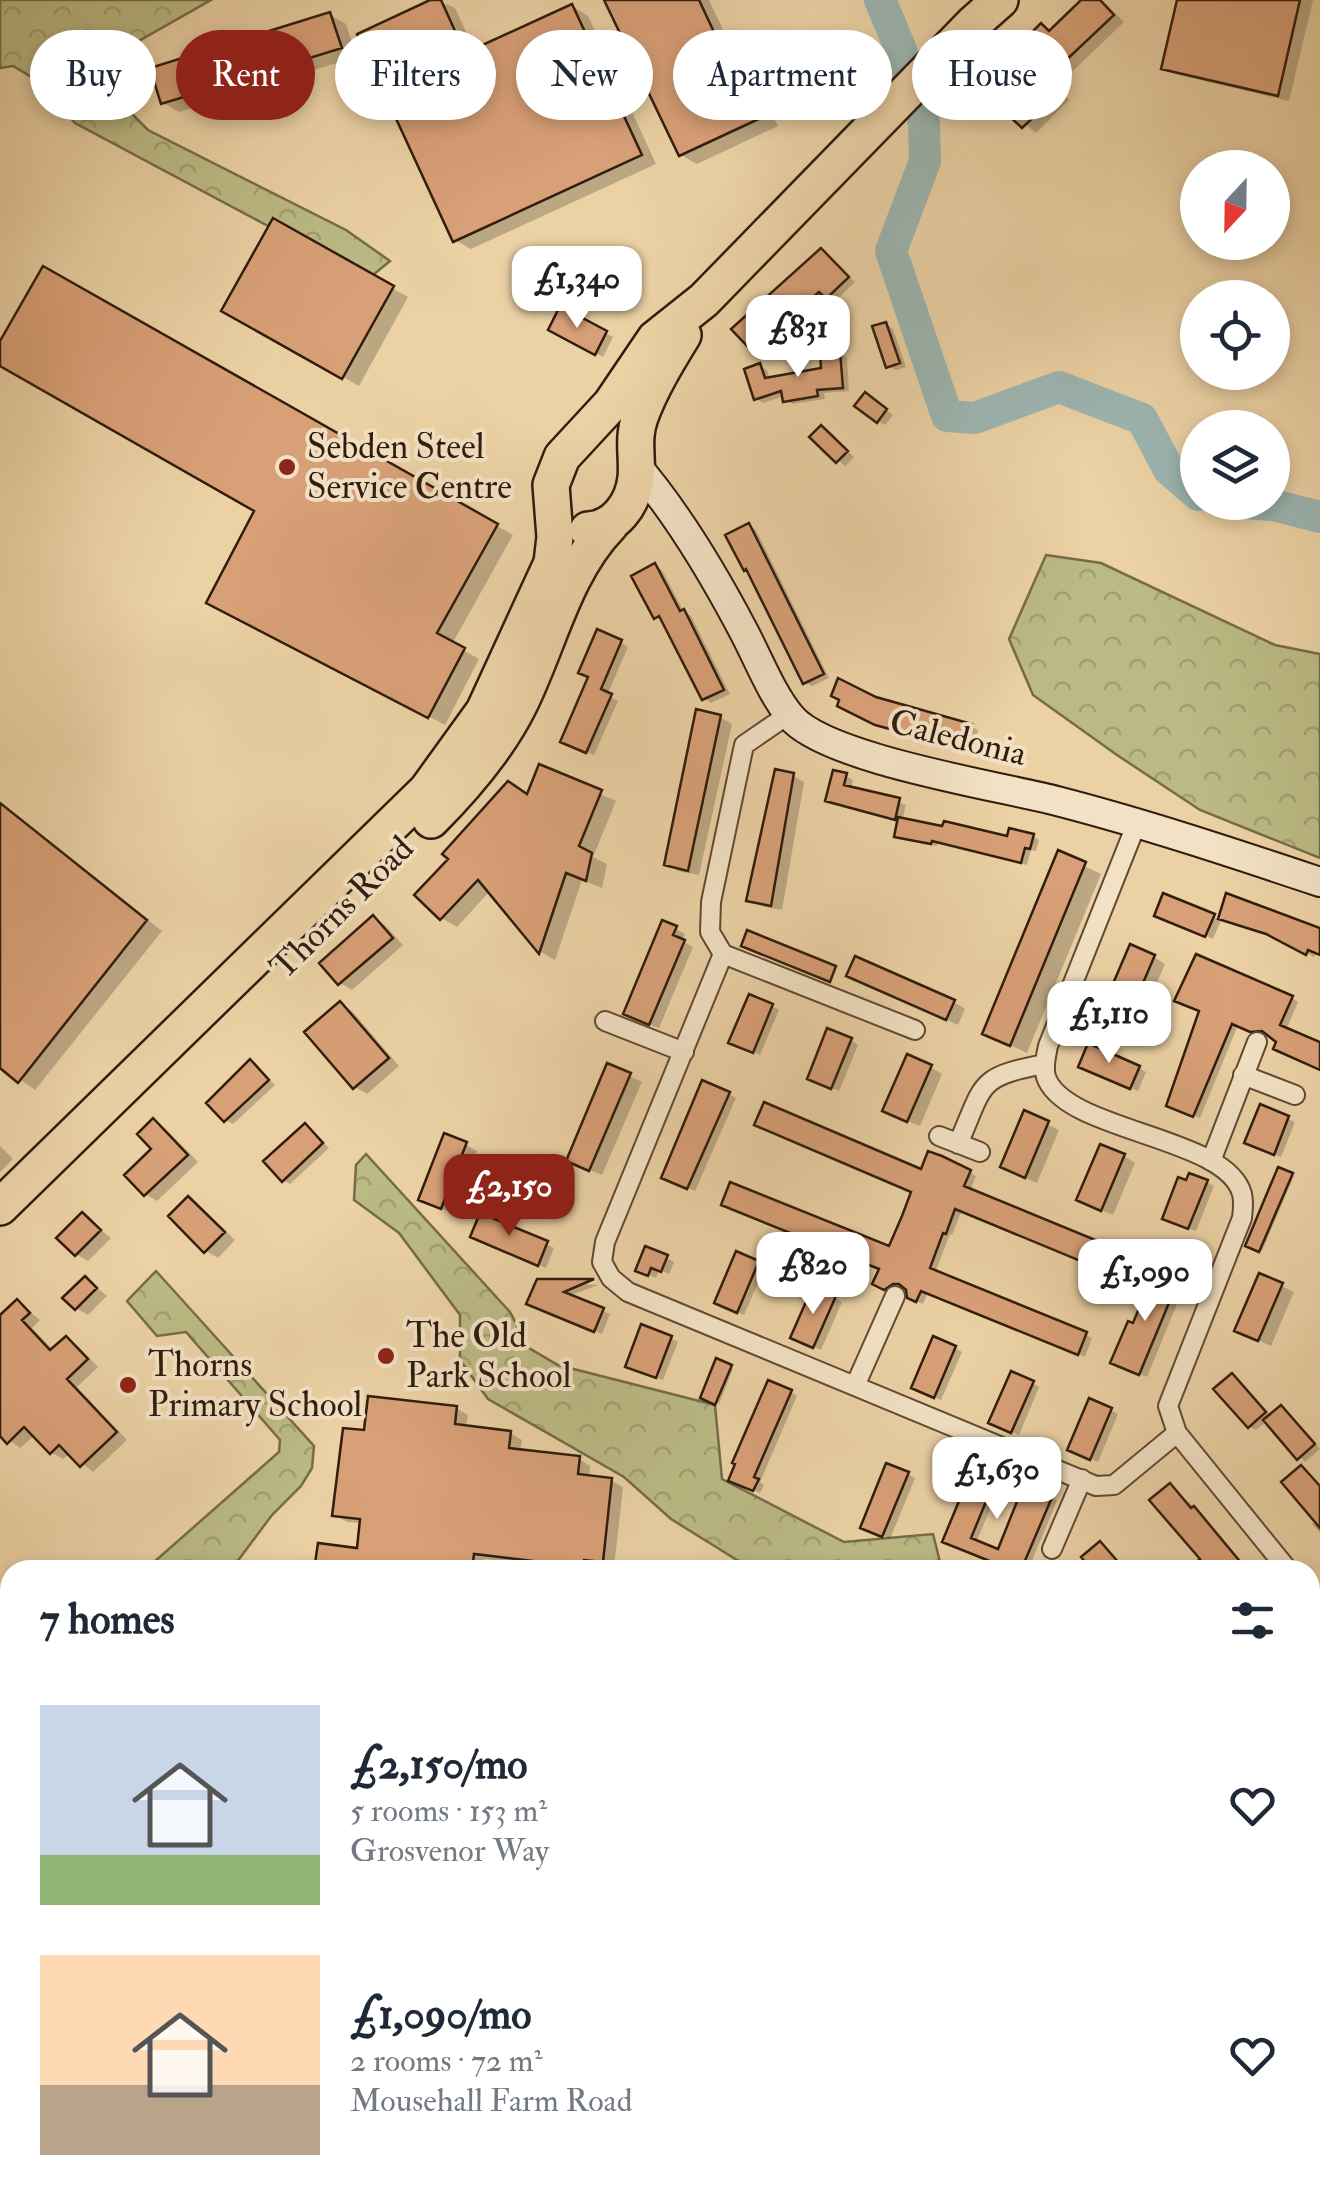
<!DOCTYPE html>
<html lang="en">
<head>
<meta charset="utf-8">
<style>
  body { margin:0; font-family:"IM FELL Double Pica",serif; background:#f6f6f7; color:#1f2937; height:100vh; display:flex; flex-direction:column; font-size:38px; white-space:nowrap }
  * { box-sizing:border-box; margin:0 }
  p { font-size:32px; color:#747a83 }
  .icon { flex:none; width:55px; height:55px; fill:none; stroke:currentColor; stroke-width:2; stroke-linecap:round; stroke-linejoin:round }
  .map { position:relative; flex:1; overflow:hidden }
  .drawer { position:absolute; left:0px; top:1560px; width:1320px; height:642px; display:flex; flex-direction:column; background:#fff; border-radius:30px 30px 0 0; box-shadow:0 5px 15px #0003 }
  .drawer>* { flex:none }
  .banner { position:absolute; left:30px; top:30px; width:1260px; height:90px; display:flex; gap:20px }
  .needle { width:65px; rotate:202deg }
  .fabs { position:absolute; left:1180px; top:150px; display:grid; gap:20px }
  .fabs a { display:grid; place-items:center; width:110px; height:110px; border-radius:50%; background:#fff; box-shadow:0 5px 15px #0003; font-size:50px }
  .price { position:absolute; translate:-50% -85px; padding:0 22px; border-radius:20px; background:#fff; color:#222; font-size:32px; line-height:65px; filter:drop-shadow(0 2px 5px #0008) }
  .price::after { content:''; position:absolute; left:50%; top:60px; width:30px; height:22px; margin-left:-15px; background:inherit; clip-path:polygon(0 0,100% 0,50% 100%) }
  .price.current { background:#8f2418; color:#fff }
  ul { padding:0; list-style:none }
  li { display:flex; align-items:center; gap:30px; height:250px; padding:0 40px }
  li span { display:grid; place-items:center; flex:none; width:280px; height:200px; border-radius:0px; color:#555 }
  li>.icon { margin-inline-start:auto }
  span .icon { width:120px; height:120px; fill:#fffc; stroke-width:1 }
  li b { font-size:42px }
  h2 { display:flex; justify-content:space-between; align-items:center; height:120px; padding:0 40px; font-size:42px }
  .chip { padding:0 35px; border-radius:45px; background:#fff; box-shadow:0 5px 15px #0003; font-size:35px; line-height:90px }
  .chip.current { background:#8f2418; color:#fff }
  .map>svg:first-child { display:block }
</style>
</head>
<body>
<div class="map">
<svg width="1320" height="2201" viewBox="0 0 1320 2201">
  <defs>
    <pattern id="forest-crowns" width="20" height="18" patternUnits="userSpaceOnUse" patternTransform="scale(2.5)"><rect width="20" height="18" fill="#bbba84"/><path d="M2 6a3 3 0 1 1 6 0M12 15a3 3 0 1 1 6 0" fill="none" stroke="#a19f71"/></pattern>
  </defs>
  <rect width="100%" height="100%" fill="#ebd1a4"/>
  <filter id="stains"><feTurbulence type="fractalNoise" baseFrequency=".002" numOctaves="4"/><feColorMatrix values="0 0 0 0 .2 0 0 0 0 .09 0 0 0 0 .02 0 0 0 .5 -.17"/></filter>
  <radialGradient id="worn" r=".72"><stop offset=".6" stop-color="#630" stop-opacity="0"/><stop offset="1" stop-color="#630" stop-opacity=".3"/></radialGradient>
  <path fill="url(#forest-crowns)" stroke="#766b49" stroke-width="2.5" d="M0,0H211L109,58L98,80L148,130L346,230L390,261L373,275L273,219L268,226L75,123L43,84L13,66L0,68Z
    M1046,555L1101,563L1275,645L1320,654V858L1200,810L1117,755L1033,695L1009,639Z
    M366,1154L510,1312L529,1348L558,1365L715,1405L722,1479L844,1542L933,1534L942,1570H753L671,1519L624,1477L488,1399L460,1360V1315L399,1233L354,1200L356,1165Z
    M156,1271L314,1446L312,1468L301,1486L272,1515L231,1570H145L279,1452L280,1440L186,1332L157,1336L127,1301Z
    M10,1847V1956L0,1943V1854Z"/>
  <path fill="#0003" d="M436,0L455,8L475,51L572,6L588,16L656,164L471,249L455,240Z
    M607,0H709L738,61L750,68L778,126L697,164L681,155Z
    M1085,0H1102L1124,22L1056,87L1069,100L1036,133L995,99L1044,54L1041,26L1051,32Z
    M1179,0H1313L1289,101L1175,74L1164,68Z
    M330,15L346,24L356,57L179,112L163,103Z
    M274,222L408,297L359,386L224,310Z
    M821,251L855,282L835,301L826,295L793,325L788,323L759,351L752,347Z
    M44,269L513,535L452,644L479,659L445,725L226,611L258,510L0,364V346Z
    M561,310L613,337L603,357L551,329Z
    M885,324L893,329L906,367L896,370L888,366Z
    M840,353L847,358L849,391L824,393L825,399L792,404L784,396L763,403L756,398L760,366L767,370L770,379L823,371Z
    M876,402L893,415L885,425L878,421Z
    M822,428L854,457L845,466L813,437Z
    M749,526L756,530L829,678L812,686L805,682L750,572L745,569Z
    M655,566L662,570L684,612L691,616L730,694L711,703L704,698L663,622L656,617Z
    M621,643L628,647L607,695L618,701L594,755L570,745Z
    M875,700L971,726L978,730L972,751L885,728Z
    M720,717L732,724L699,875L678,871L667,864Z
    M540,767L616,801L593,857L607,864L602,888L582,880L555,960L541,952L490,891L457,927L441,918L452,859L528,796Z
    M793,776L804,782L782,910L761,906L750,900Z
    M846,776L853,780L851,789L906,805L902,821L1009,839L1033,836L1039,840L1036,851L1031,850L1027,865L938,842L937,846L903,839L897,835L900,821L828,800Z
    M0,802L162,931L35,1090L0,1065Z
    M1059,854L1101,874L1027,1053L985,1033Z
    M1165,896L1220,920L1228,897L1320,930V954L1316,952L1314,957L1276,937L1222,918L1213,939L1164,918Z
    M373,918L385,925L403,945L352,990L340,983Z
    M676,929L685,934L682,941L693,947L659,1028L635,1019Z
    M1154,957L1165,964L1140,1022L1118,1012Z
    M860,982L954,1002L965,1009L958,1025Z
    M1292,998L1298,1002L1286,1030L1320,1045V1068L1269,1033L1259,1034L1238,1025L1200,1118L1175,1108L1202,1011Z
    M340,1004L352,1011L399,1066L367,1094L355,1087Z
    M772,1006L779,1010L760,1055L739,1046Z
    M851,1040L858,1045L839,1091L817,1082Z
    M251,1062L275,1085L233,1124L226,1120Z
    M609,1066L642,1082L602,1175L580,1166Z
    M930,1067L942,1074L920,1126L897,1117Z
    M1139,1068L1146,1072L1138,1091L1088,1070Z
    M729,1094L736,1098L695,1191L671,1181Z
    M1261,1107L1295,1122L1281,1157L1254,1146Z
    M1025,1114L1059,1130L1037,1183L1015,1173Z
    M154,1121L165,1128L198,1162L157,1201L145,1194L155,1149Z
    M306,1126L329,1148L290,1184L283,1180Z
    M466,1145L477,1151L453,1213L432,1205Z
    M0,1146L13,1159L0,1172Z
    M1124,1156L1135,1163L1113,1215L1091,1206Z
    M941,1158L976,1176L970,1191L1127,1257L1119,1275L962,1210L952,1235L950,1234L935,1273L1086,1335L1092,1338L1085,1357L928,1292L923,1304L916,1301L906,1286L892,1292L882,1287L890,1249L922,1172Z
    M1279,1170L1294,1176L1262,1251L1248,1245Z
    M1206,1182L1214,1186L1196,1231L1172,1222Z
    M189,1199L200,1206L235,1240L218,1258L206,1251L171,1216Z
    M82,1215L111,1238L88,1261L76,1254Z
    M481,1216L554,1248L546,1268L480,1240Z
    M667,1258L674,1262L669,1274L659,1270L656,1278L638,1270Z
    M758,1263L765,1267L744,1315L724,1306Z
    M1157,1271L1178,1280L1175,1288L1182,1292L1147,1377L1120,1366Z
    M1260,1276L1294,1292L1271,1346L1249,1336Z
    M86,1279L107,1296L88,1315L76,1308Z
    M538,1281L598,1285L569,1296L610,1314L602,1334L537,1307Z
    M835,1298L842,1302L821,1350L800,1341Z
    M18,1302L40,1320L32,1328L54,1351L66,1339L78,1346L98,1367L77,1387L127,1440L93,1472L70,1453L63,1459L51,1452L35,1435L20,1448L0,1433V1318Z
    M670,1338L678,1342L663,1380L636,1370Z
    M955,1348L962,1352L941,1400L921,1391Z
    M718,1362L733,1369L719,1404L703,1397Z
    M1232,1376L1271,1416L1281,1408L1288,1412L1320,1449L1305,1462L1267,1421L1256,1430L1249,1426Z
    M1032,1383L1039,1387L1019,1435L999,1426Z
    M791,1392L797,1396L760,1482L764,1485L760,1493L738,1483Z
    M1091,1401L1118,1414L1098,1462L1077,1453Z
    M456,1408L468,1415L466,1428L510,1433L522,1440L520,1452L579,1459L590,1466L589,1478L612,1481L623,1487L614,1568L595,1565L594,1570H577L485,1559L484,1570H317L359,1551L362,1523L347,1522L335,1515L367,1433Z
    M975,1468L1002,1480L976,1543L1000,1552L1052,1497L1057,1501L1028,1570H1016L951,1544Z
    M1302,1468L1320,1485V1533L1312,1524L1317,1520Z
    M908,1474L915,1478L890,1539L870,1530Z
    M1170,1486L1201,1513L1249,1570H1203V1560Z
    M242,1565L279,1570H241Z
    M10,1619V1662L0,1669V1626Z
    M1320,1685V1704L1311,1691Z
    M0,1756L10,1763V1775H0Z
    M1320,1924V2007L1310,2018V1948Z
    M0,2022L5,2025L1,2045H0Z
    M1310,2109L1320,2121V2130L1310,2136Z
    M0,2161L10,2163V2188L0,2187Z
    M1312,2162L1320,2168V2201H1315L1310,2193L1301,2198L1293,2192H1310Z
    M37,2192H99L97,2201Z
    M438,2192H469L474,2201H437Z
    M531,2192H557L555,2201H541L542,2197Z
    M843,2192H1006L1004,2198L991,2195L990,2201L963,2196L962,2200L890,2201Z
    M1103,2192H1145V2193L1127,2195L1128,2201H1104Z"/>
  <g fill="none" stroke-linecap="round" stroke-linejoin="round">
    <path stroke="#9cb5b1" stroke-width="32" d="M880,0L901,50L924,123L925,161L891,251L947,416L975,418L1059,387L1142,419L1169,470L1198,495
      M1230,502L1273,505L1320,517"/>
  </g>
  <path fill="#d8a077" stroke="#311c0e" stroke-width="2.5" d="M430,0H441L465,53L572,4L642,155L453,242L357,34Z
    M604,0H699L727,60L734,56L763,117L679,156Z
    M1081,0H1100L1114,15L1046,79L1059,93L1022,128L991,99L1040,54L1026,38L1041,23L1049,31Z
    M1177,0H1300L1278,96L1161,69Z
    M330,12L342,48L161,104L150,68Z
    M273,218L394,286L342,379L221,311Z
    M821,248L849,277L826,299L819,292L784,323L781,319L750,349L731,329Z
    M43,266L498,524L437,633L465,648L428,718L206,603L254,511L0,366V341Z
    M560,306L607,331L595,355L548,330Z
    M886,322L900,363L886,368L872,326Z
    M840,351L843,388L817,390L818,396L783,402L781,391L754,400L744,369L760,363L765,378L821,368L820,352Z
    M865,392L887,409L877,423L854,406Z
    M821,425L848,451L836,463L809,437Z
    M749,523L824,674L803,684L746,569L744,571L725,535Z
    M655,563L680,611L684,609L724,690L702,700L659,616L654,619L631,576Z
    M597,629L622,640L601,689L612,694L586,753L560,742L588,677L578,673Z
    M838,678L876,697L972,724L964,749L875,725L837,706L839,700L831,696Z
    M696,709L721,715L688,871L664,865Z
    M539,764L602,790L579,846L592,853L586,881L566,873L539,954L478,880L440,920L414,895L448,859L442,854L508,781L527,794Z
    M775,769L794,773L771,906L746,901Z
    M833,770L847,773L844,785L900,798L895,820L825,801Z
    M0,803L147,920L18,1083L0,1068Z
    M898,817L942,826L944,821L1007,836L1009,828L1034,834L1030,849L1025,848L1021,863L932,841L931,844L894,837Z
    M1058,850L1086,862L1010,1046L982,1034Z
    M1163,893L1215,914L1205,937L1154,916Z
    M1226,893L1320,928V955L1308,950L1306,955L1266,934L1218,919Z
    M373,915L393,938L338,985L319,963Z
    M662,920L677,926L673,935L685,940L649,1025L623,1014Z
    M747,930L836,966L830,982L741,946Z
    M1130,944L1155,955L1128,1018L1103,1007Z
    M1196,954L1293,996L1280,1025L1320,1042V1070L1273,1049L1276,1042L1262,1031L1250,1032L1232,1024L1193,1117L1166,1106L1199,1011L1174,1001Z
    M855,956L955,1000L946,1020L846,976Z
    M749,994L773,1004L753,1053L728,1043Z
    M340,1001L389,1058L353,1089L304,1032Z
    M827,1028L852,1038L831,1089L807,1079Z
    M1088,1043L1140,1066L1130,1089L1078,1067Z
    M907,1054L932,1065L907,1122L882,1111Z
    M250,1059L269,1080L224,1122L206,1103Z
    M607,1063L631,1073L589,1171L566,1161Z
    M702,1080L730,1092L687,1189L661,1178Z
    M764,1102L921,1169L928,1151L942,1156L971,1170L964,1186L1122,1251L1112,1274L955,1209L946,1234L943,1233L930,1268L1087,1332L1078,1355L921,1291L916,1302L907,1298L906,1290L899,1284H893L884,1290L872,1284L879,1269L721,1205L730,1182L889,1246L902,1216L911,1192L754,1125Z
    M1260,1104L1289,1116L1274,1155L1244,1143Z
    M1024,1110L1049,1121L1025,1178L1000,1167Z
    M153,1118L188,1155L144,1196L124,1175L151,1149L137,1134Z
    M305,1123L323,1143L282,1182L263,1161Z
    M444,1133L467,1142L441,1209L418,1200Z
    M1100,1144L1125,1154L1101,1211L1076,1200Z
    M1278,1167L1293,1173L1259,1252L1245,1246Z
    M1189,1173L1208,1180L1188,1229L1162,1219L1178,1177L1186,1180Z
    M188,1196L225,1232L204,1253L168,1216Z
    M82,1212L101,1230L75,1256L56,1238Z
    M480,1213L548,1241L538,1266L470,1237Z
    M645,1246L668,1255L661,1272L651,1268L648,1276L635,1271Z
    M736,1251L759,1261L737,1313L714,1303Z
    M1156,1267L1172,1274L1169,1283L1176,1286L1139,1375L1110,1363L1128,1321L1133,1323Z
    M1259,1273L1283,1283L1258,1341L1234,1331Z
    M85,1276L97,1288L75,1310L62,1298Z
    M537,1279H594L564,1292L604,1308L594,1332L526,1304Z
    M813,1286L836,1296L813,1348L790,1338Z
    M17,1299L30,1313L22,1320L50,1350L66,1336L88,1359L67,1379L117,1432L80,1467L59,1445L50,1454L24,1427L7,1444L0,1436V1315Z
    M641,1324L672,1336L656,1378L625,1367Z
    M933,1336L956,1346L934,1398L911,1388Z
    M716,1358L732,1365L715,1405L700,1398Z
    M1011,1371L1034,1381L1011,1433L988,1423Z
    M1232,1373L1266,1412L1248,1428L1213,1389Z
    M768,1380L792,1390L754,1477L759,1479L753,1491L728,1481L735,1464L732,1463Z
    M368,1396L457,1406L455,1424L511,1431L509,1448L580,1456L578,1474L612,1478L603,1562L584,1560L583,1567L474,1554L472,1570H314L318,1543L357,1548L360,1519L332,1516L343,1428L364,1430Z
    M1089,1398L1112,1408L1090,1460L1067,1450Z
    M1281,1405L1315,1444L1297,1460L1263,1420Z
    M886,1463L909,1472L882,1537L860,1528Z
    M974,1465L997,1475L971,1538L998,1549L1024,1484L1053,1495L1021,1570H1012L942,1542Z
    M1301,1465L1320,1486V1528L1281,1482Z
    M1170,1483L1191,1508L1194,1506L1247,1570H1187L1200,1559L1149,1500Z
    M1100,1541L1125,1570H1092L1081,1557Z"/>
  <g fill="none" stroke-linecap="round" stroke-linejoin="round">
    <g stroke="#604934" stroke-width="22">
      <path id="street" d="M1136,825L1048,1046C1046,1056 1043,1067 1046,1077C1065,1132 1227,1136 1242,1194C1244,1202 1243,1210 1242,1218L1168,1406L1177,1433L1288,1570
        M723,954L605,1242L602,1262L611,1278L628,1292L1096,1486L1114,1485L1177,1433
        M723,954L710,932L711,902L744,745L789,714
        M723,954L915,1030
        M605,1021L684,1052
        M1243,1075L1295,1095
        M939,1136L980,1152
        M958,1144C985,1083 976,1077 1045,1064
        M1211,1161L1257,1042
        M855,1386L895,1296
        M1052,1549L1082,1479
        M1310,1596L1320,1608
        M1310,2041L1320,2031
        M496,2192L500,2201
        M1209,2192L1231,2201
        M134,2201L141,2192
        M1163,2201L1167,2192"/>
    </g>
    <g stroke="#311c0e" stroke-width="32">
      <path id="secondary" d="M635,464C678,514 713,573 743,630C758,658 771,693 791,717C826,759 999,786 1057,801C1146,824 1233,853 1320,882"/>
    </g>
    <g stroke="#311c0e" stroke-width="40">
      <path id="highway" d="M588,530C615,529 633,504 636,478C638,457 632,439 640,417C650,389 667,361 683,335
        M431,820C465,786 499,746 520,703C549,644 564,572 610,525
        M0,1207L427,790L484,711L552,563L555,537L551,485L562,457L611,404L655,339L704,300L974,23L1000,0"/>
    </g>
    <use href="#street" stroke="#f2e1c4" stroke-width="18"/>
    <use href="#secondary" stroke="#f2e1c4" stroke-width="28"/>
    <use href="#highway" stroke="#ebd1a4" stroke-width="35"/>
  </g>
  <g fill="#8f2418" stroke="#f2e1c4" stroke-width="4">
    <circle cx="287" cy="467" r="10"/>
    <circle cx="386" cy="1356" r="10"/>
    <circle cx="128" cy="1385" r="10"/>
  </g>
  <g text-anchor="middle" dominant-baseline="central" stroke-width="8" stroke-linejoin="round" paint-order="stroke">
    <g font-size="35" fill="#311c0e" stroke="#f2e1c4" text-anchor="start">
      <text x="307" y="447">Sebden Steel<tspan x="307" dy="40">Service Centre</tspan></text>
      <text x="406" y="1336">The Old<tspan x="406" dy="40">Park School</tspan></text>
      <text x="148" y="1365">Thorns<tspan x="148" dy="40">Primary School</tspan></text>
    </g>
    <g font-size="35" fill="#311c0e" stroke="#f2e1c4">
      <text transform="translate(958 738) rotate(14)">Caledonia</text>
      <text transform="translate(342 908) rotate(-45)">Thorns Road</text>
    </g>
  </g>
  <rect width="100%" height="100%" filter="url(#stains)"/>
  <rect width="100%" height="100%" fill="url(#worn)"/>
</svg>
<div class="fabs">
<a><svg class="needle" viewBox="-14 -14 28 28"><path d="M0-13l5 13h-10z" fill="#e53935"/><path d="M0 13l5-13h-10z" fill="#747a83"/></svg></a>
<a><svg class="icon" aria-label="locate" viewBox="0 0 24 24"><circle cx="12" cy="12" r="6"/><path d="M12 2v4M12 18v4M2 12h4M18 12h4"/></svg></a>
<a><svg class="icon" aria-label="layers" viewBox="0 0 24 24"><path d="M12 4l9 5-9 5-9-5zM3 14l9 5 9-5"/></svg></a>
</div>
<b class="price" style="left:577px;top:331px">£1,340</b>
<b class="price" style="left:798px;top:380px">£831</b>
<b class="price" style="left:1109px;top:1066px">£1,110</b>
<b class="price current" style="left:509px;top:1239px">£2,150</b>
<b class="price" style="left:813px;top:1317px">£820</b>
<b class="price" style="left:1145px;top:1324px">£1,090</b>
<b class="price" style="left:997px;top:1522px">£1,630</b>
<div class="banner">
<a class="chip">Buy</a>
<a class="chip current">Rent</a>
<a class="chip">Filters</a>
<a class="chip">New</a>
<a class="chip">Apartment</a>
<a class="chip">House</a>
</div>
<section class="drawer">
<h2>7 homes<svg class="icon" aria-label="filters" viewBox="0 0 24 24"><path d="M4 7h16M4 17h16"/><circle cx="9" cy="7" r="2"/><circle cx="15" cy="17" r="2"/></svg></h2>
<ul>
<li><span style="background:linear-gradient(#c9d6e8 75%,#8fb573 0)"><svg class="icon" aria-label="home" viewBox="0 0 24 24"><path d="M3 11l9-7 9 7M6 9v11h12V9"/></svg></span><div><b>£2,150/mo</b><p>5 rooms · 153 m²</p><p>Grosvenor Way</p></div><svg class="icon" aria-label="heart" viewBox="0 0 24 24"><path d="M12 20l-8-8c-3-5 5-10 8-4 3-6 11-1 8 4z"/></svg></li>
<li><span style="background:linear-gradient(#ffd9b3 65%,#b9a48a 0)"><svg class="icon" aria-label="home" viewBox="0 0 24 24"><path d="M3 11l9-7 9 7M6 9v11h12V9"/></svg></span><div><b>£1,090/mo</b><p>2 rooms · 72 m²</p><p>Mousehall Farm Road</p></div><svg class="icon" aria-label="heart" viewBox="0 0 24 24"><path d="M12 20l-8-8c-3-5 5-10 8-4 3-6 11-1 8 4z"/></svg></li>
</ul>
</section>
</div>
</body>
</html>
